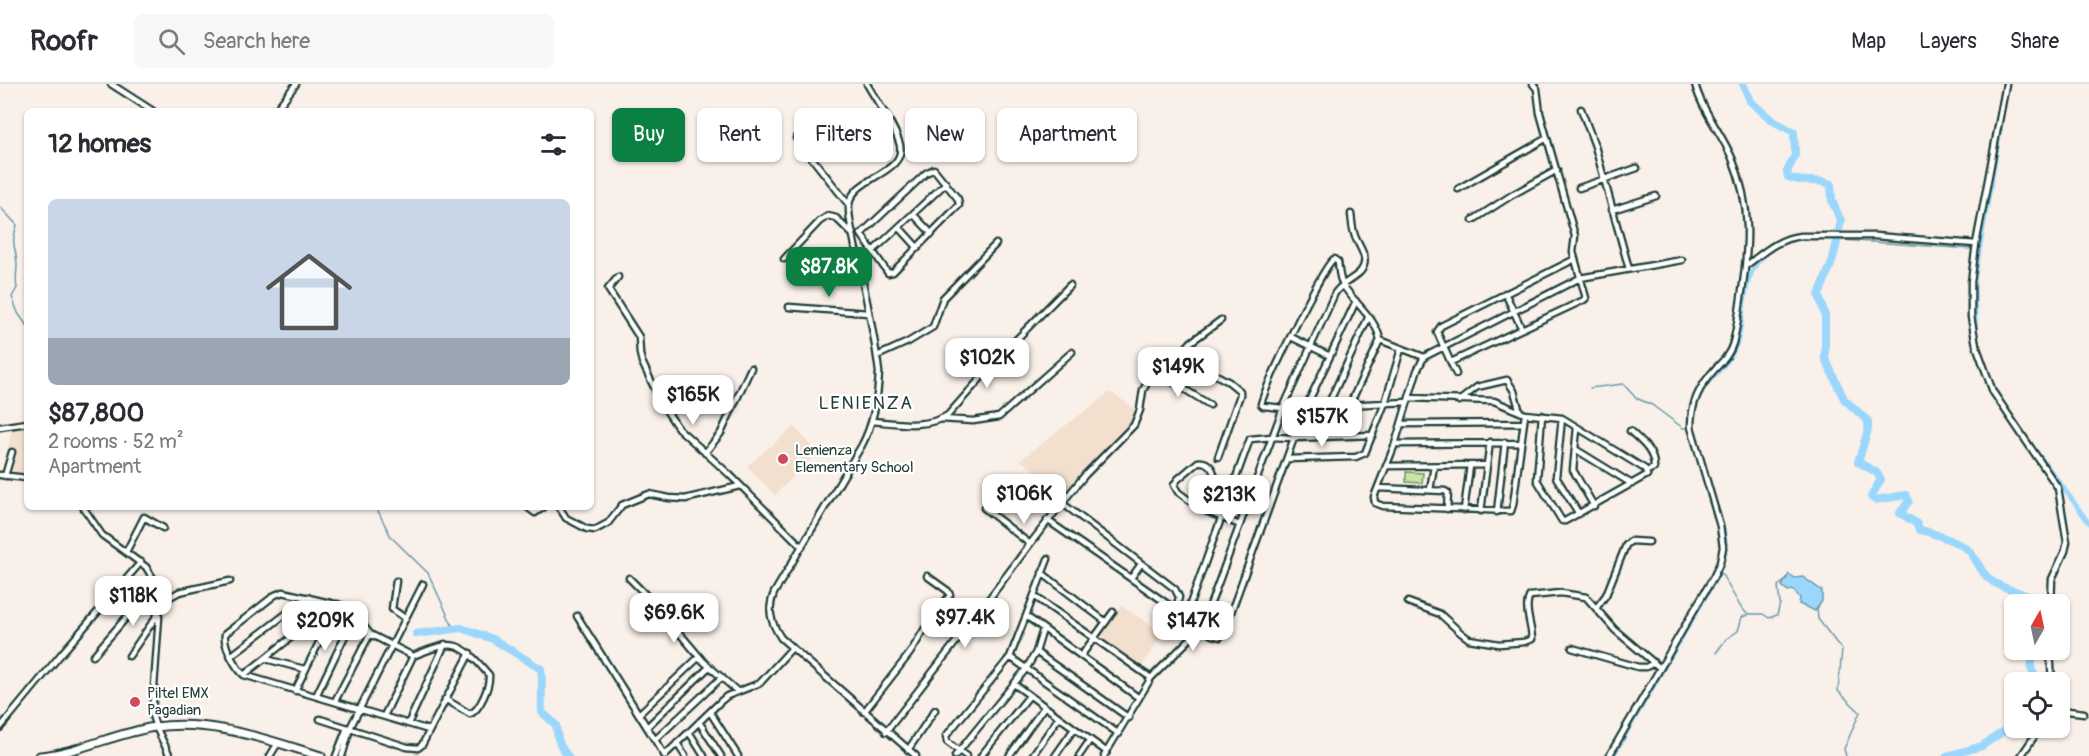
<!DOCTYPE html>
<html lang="en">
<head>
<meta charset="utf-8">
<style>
  body { margin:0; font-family:Pangolin,sans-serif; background:#f7f7f7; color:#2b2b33; height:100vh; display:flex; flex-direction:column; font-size:22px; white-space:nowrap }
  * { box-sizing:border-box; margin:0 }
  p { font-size:20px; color:#7c7c81 }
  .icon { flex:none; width:33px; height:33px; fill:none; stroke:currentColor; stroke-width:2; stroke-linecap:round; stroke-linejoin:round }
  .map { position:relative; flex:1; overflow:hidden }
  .sheet { position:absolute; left:24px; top:24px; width:570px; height:402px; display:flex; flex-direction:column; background:#fff; border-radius:9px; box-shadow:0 2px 4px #0004 }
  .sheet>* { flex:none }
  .guide { position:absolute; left:612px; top:24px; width:570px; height:54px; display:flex; gap:12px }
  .needle { width:39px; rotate:9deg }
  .controls { position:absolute; left:2004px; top:510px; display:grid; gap:12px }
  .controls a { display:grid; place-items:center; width:66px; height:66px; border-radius:9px; background:#fff; box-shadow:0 2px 4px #0004; font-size:30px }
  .price { position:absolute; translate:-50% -51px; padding:0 14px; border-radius:12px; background:#fff; color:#222; font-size:20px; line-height:39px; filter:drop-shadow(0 2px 3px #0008) }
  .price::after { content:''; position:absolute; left:50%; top:36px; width:18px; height:14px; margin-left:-9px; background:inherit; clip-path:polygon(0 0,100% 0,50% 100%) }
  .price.selected { background:#0b8043; color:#fff }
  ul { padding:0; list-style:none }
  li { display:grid; align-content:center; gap:12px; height:318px; padding:0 24px }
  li+li { border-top:2px solid #e1e1e2 }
  li span { display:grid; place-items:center; height:186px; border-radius:9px; color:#555 }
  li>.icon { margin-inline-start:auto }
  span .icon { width:108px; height:108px; fill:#fffc; stroke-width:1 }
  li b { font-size:26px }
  h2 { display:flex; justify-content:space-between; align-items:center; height:72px; padding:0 24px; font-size:26px }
  .chip { padding:0 21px; border-radius:9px; background:#fff; box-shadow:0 2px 4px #0004; font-size:21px; line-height:54px }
  .chip.selected { background:#0b8043; color:#fff }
  header { display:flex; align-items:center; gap:36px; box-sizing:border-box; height:84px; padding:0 30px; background:#fff; border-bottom:2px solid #e1e1e2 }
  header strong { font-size:28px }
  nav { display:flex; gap:33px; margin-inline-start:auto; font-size:21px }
  .search { width:420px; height:54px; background:#f7f7f7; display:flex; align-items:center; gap:15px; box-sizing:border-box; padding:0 21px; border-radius:9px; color:#7c7c81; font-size:22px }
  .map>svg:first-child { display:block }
</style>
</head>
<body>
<header>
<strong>Roofr</strong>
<div class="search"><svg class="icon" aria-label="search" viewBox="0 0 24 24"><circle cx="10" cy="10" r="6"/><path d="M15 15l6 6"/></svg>Search here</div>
<nav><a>Map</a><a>Layers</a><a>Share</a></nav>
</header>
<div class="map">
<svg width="2089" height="672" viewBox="0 0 2089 672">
  <rect width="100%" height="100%" fill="#f9f0e9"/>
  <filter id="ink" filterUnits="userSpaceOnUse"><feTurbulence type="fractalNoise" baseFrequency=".0167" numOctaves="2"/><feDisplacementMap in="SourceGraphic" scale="12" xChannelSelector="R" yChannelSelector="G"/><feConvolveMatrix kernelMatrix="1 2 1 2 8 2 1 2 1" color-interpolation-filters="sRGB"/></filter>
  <g filter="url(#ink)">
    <path fill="#f2dfce" d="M1110,308L1137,326V332L1066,410L1020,376Z
      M27,341V392L2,389L13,342Z
      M794,343L817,368L775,411L747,382Z
      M1121,522L1164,549L1140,584L1097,554Z"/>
    <path fill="#c6e7a0" stroke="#72926a" stroke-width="1.5" d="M1406,388L1423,389L1422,399L1406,398Z"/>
    <path fill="#9bd7fc" stroke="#6999ac" stroke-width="1.5" d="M1789,490L1795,494L1803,493L1822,507V517L1815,527L1799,520L1800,514L1793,506L1788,507L1782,502Z"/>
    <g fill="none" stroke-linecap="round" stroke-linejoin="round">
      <path stroke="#6999ac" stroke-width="1.5" d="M0,123L17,141C10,162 16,161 17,180C17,189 15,195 17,204L12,213L18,229L27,242
        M1813,154L1972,165
        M1590,304L1623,300L1636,314L1652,321L1683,344H1688
        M376,423L391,453L428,489L454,545
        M1817,524L1818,535L1842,566L1838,607L1860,628L1844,665L1846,672
        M1749,530H1763L1769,534L1777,531L1780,520L1778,502L1786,496
        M1716,569L1726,555L1738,547L1742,533L1748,531L1740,522L1720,487"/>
      <path stroke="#9bd7fc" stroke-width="4.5" d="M1786,157L1804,154
        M1976,249L1974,198L2001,41
        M1992,300L2004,321
        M1695,325C1697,318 1700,310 1704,304C1716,288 1730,279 1737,259C1747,229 1739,191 1767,169
        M2038,370L2064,404
        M2065,406L2089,439
        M1715,417C1720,434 1729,455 1724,473
        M1613,672L1719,489"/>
      <path stroke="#9bd7fc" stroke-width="8" d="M1743,0L1750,17L1773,37L1794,48L1795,71L1787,88L1788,93C1802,100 1817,94 1831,100L1832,117L1841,137L1838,150
        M1838,154L1832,178L1819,211L1825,232V274L1844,315L1868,337V346L1858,378L1876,388L1881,395L1871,413L1875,416L1906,411L1909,417L1900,429L1916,439L1920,446C1931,448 1958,458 1967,465C1977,473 1980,490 1993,498C2005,506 2032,509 2037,520
        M416,550L461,544L493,555L541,585C543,595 541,616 542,628L556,641C557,653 559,663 568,672
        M2034,566L2031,584L2038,598
        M1947,672L1982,662L2014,640"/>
      <g stroke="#1f3d34" stroke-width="9">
        <path id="minor" d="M111,0L153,27
          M867,0C877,18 895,42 900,61C906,90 852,93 849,121C848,134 853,149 855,162C864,203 874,246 879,288C878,314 874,338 862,361L774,509C767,526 771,539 781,554L916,672
          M1533,0L1537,5L1540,29L1547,54
          M2006,0L1976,160L1971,198V233L1976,261L1993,308L2058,404L2067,458L2065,467L2052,495L2051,520
          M1581,25L1595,62L1629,185
          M275,27L296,0
          M796,54L849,121
          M934,85L958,115L959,121L893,188L888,189L861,150L926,89Z
          M1579,104L1637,84
          M1612,126L1656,112
          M913,130L932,150
          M1473,136L1512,111L1557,86
          M899,143L918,164
          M873,167L946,99
          M784,175L820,137L828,132L836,134L853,151
          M1747,181C1764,168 1779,154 1801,152H1875L1976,160
          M618,193L608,205L639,253L640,270L642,278L662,320L678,344L730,391L802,463
          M1505,209L1522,245
          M789,223L868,229
          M1291,253L1330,272
          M1380,256L1424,273
          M1180,271L1229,298L1240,307V311L1218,373
          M877,272L908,258L933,243L943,214L996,160
          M1451,278L1584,216L1586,214L1573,168L1575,152L1547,54L1458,105
          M1157,288L1210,321
          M1456,290L1437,248L1441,242L1575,175
          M1409,314L1494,317L1525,330
          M1459,317L1477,303L1507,296L1514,307L1520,328
          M1350,320L1380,256C1377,235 1354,219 1343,201C1339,194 1339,185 1338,178L1334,175C1323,181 1266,301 1261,320L1263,322L1283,324L1335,209C1342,199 1352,196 1360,188C1372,174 1357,162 1354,149C1352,143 1352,137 1351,130
          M1328,321L1368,234
          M1306,323L1356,217
          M1542,331L1537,396L1562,437H1565L1647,391L1645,385L1562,334L1525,330L1513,421L1511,427L1383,422L1375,419L1374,413L1395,360L1417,287L1424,273L1580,194L1682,176
          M1562,334L1556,393L1579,430
          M941,335L973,337L999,333L1072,268
          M872,337C897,339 926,345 948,331L1004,268L1070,201
          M1401,340L1524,339
          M0,343L27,339
          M1577,344L1573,386L1594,422
          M1630,347C1641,357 1655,368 1654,384L1647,387
          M1395,360L1521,359
          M1575,365L1632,400
          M705,369L721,349L751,284
          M1287,375L1356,373L1365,369L1385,319L1401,265
          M1198,378C1206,377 1212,382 1214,390L1201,425L1178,408L1174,401L1178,395Z
          M1386,382L1487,381
          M0,391L27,394
          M5,392L12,368
          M1378,404L1445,407L1448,409L1447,425
          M1430,406L1434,382
          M83,423L102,451L146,483L156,499L159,533L152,631L156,643L170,672
          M527,423L535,429L544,423
          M559,423L566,434L587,445L595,446L608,439L622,421L649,410L669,414L685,415L740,402
          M1201,425L1240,441
          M1464,426L1470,382
          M1481,427L1490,358
          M1497,428L1505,358
          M1047,436L1212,551L1220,553L1226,542L1294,354
          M1030,460L1062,419
          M126,468L144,433L163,444
          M1048,475L1026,532L1139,614
          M1042,489L1106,538
          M629,494L654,519L703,577L738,608
          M1131,494L1141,480
          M396,497L392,525L405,534
          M1034,512L1151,594
          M1408,518L1440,530L1461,549L1469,555L1499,560L1524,558L1532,555C1532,542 1523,523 1530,512L1561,509L1586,513L1615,546L1660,584
          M159,519L179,508L230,497
          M1597,523L1606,511L1626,461L1631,457L1649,458
          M1176,525L1179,513L1175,505L1062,419L1085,391L1134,341L1140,326L1143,306L1150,294L1180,271L1191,258L1221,236
          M1186,531L1250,355L1272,353L1294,354L1373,351
          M577,532L665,672
          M1572,564L1638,583H1646L1654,579
          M2050,566L2052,598
          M1036,568L1129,634
          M232,571L308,513
          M93,572L156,499
          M129,572L158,530
          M1081,572L1113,528
          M1010,573L1119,650
          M266,575L304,585
          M244,591L308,540L314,538L327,540
          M1014,600L1107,668
          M295,607L338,520
          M316,612L355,531
          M335,617L370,550
          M2060,626L2084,629
          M710,628L738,672
          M864,628L910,569L924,546L950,511L948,507L927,492
          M639,630L699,573
          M384,632L413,572
          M320,635L407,663L418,664L422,661L470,569
          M699,638L721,672
          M408,640L445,560
          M647,643L709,583
          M0,644L62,569L141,478
          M429,646L244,591C236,584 223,562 225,550L275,511L283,508L343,522L352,527L370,550L413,572C455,555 459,556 489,591C490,602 480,626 470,630L445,615
          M689,648L704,672
          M886,648L980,527L1030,460L984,424
          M655,656L722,593
          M677,659L685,672
          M908,666L935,626
          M665,671L721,617L727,612L760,599L792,564
          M270,672L278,659
          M336,672L347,644
          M342,672L351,642L423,500
          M955,672L1026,585L1036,568L1043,545
          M966,672L947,658L946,652L1010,573L1026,532
          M981,672L1029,612
          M1009,672L1044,623
          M1032,672L1059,633
          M1055,672L1074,645
          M1079,672L1090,656
          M1104,672L1151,594L1202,543L1283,324L1408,318
          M1609,672L1714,492L1720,479L1723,463L1720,442L1691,343C1691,319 1699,303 1715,285C1723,277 1730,270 1733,259C1737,244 1739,229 1741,214C1749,162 1752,123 1732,74C1721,48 1702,27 1695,0
          M2021,672L2040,644"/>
      </g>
      <g stroke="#1f3d34" stroke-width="11">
        <path id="highway" d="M40,672C80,668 116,649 155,643C213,635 267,656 321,672"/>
      </g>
      <use href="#minor" stroke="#fff" stroke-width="4.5"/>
      <use href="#highway" stroke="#fff" stroke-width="7"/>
    </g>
  </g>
  <g fill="#d1495b" stroke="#fff" stroke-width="2">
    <circle cx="783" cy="375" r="6"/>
    <circle cx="135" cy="618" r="6"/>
  </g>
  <g text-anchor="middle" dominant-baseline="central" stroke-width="4.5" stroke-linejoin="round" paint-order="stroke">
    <g font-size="15" fill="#1f3d34" stroke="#fff" text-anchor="start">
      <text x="795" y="366">Lenienza<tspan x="795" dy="17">Elementary School</tspan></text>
      <text x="147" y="609">Piltel EMX<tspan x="147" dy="17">Pagadian</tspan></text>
    </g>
    <g font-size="18" letter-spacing="1.5" fill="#1f3d34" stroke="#fff">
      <text x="866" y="319">LENIENZA</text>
    </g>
  </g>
</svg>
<div class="controls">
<a><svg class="needle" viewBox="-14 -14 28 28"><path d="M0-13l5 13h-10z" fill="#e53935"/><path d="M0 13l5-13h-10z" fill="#7c7c81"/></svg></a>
<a><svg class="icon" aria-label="locate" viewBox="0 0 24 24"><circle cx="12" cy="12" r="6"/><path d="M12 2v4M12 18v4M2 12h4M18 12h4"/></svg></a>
</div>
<b class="price selected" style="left:829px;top:214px">$87.8K</b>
<b class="price" style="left:987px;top:305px">$102K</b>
<b class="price" style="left:1178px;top:314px">$149K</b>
<b class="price" style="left:693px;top:342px">$165K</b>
<b class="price" style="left:1322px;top:364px">$157K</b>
<b class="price" style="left:1024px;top:441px">$106K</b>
<b class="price" style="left:1229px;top:442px">$213K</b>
<b class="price" style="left:133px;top:543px">$118K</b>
<b class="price" style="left:674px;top:560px">$69.6K</b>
<b class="price" style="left:965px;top:565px">$97.4K</b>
<b class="price" style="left:325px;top:568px">$209K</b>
<b class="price" style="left:1193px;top:568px">$147K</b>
<div class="guide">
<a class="chip selected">Buy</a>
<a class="chip">Rent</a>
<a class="chip">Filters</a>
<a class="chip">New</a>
<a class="chip">Apartment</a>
</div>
<section class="sheet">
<h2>12 homes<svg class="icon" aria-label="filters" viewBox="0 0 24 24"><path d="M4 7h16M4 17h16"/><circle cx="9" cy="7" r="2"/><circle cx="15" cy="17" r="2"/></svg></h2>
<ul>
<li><span style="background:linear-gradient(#c9d6e8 75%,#9aa5b1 0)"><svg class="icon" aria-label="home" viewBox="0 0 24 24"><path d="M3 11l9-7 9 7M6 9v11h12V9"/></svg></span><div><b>$87,800</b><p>2 rooms · 52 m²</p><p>Apartment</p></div></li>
</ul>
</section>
</div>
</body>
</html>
